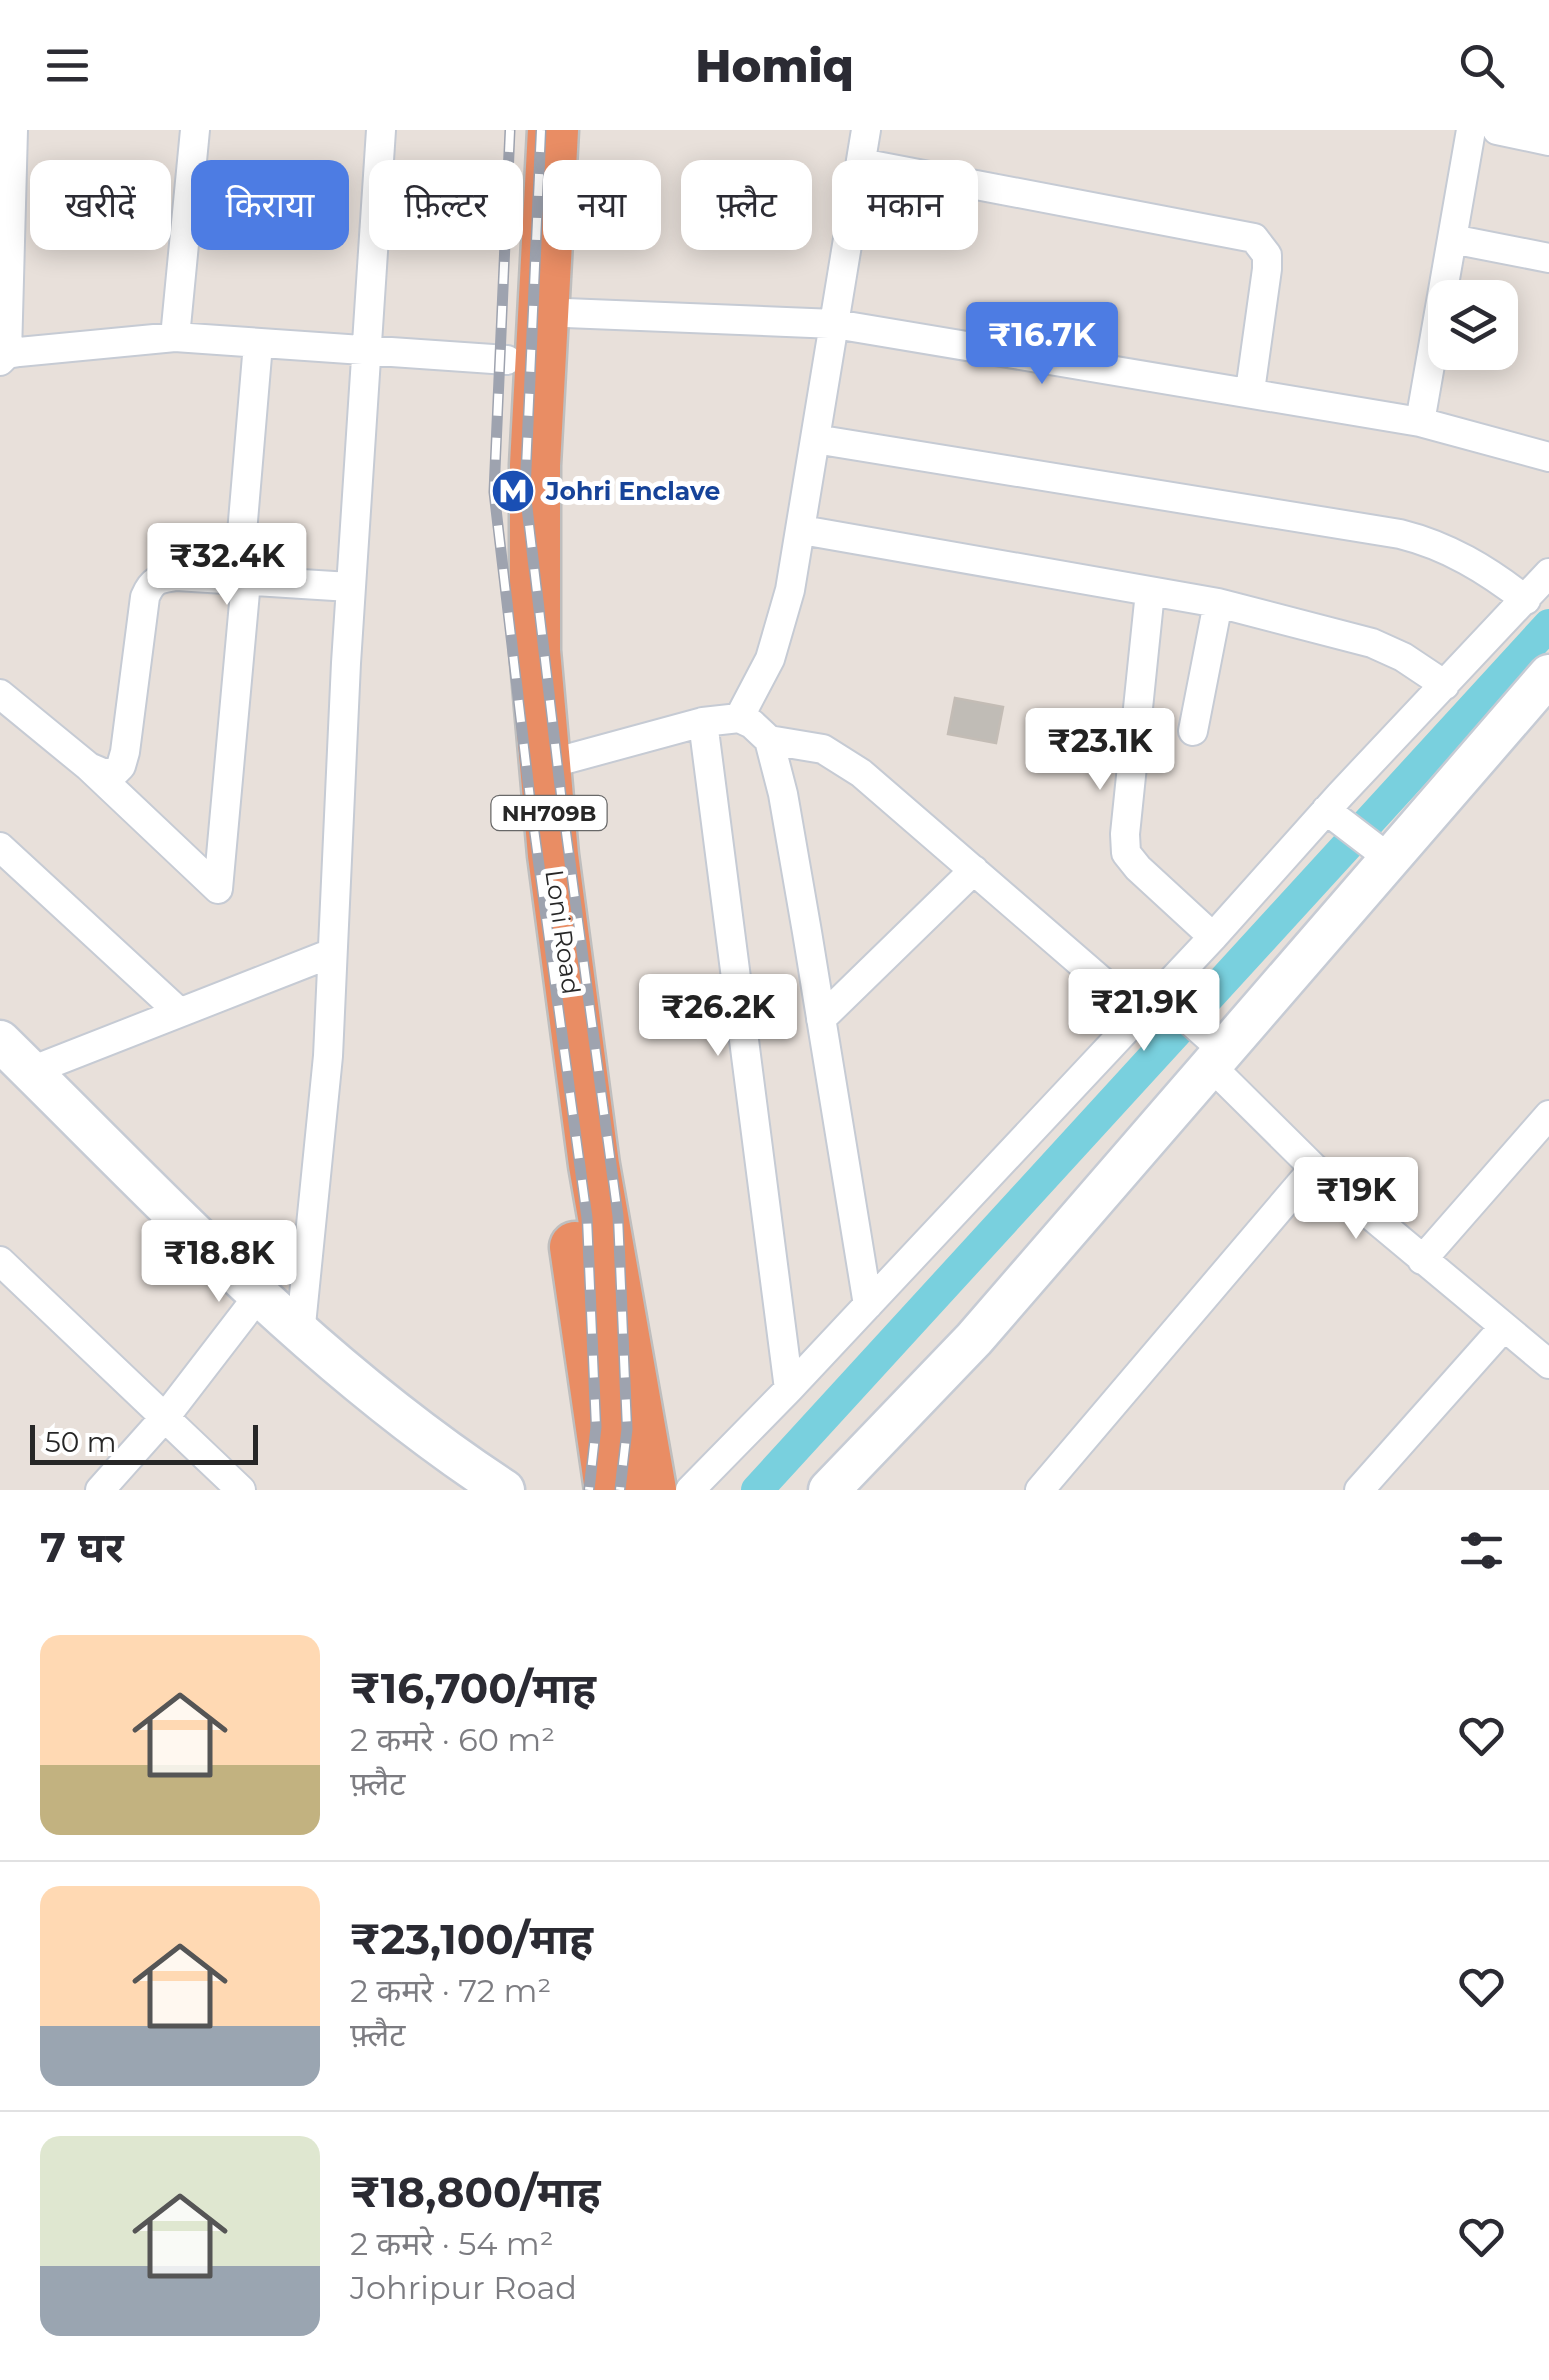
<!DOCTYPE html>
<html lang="hi">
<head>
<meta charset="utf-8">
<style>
  body { margin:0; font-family:Montserrat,"Noto Sans Devanagari",sans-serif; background:#f7f7f7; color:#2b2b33; height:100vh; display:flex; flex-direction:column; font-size:38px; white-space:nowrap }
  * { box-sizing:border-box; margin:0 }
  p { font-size:32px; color:#7c7c81 }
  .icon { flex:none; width:55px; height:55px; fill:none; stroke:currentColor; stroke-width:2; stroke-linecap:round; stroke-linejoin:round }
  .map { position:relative; height:1360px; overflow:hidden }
  .details { display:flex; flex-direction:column; background:#fff; flex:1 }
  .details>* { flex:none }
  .top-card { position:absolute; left:30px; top:30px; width:1000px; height:90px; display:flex; gap:20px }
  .controls { position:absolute; left:1428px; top:150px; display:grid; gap:20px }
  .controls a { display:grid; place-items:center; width:90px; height:90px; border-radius:20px; background:#fff; box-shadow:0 5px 25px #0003; font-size:50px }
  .scale { position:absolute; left:30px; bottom:25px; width:228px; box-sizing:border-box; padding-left:10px; border:5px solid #272727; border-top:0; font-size:28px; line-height:35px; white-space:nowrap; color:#272727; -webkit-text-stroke:8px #fff; paint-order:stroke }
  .price { position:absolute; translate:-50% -85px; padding:0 22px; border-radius:10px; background:#fff; color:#222; font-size:32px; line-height:65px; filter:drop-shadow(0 2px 5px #0008) }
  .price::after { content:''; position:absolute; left:50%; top:60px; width:30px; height:22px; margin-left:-15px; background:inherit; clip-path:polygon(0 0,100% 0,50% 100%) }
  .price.current { background:#4d7ce3; color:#fff }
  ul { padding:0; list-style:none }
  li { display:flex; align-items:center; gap:30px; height:250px; padding:0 40px }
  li+li { border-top:2px solid #e1e1e2 }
  li span { display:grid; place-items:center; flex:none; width:280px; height:200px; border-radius:20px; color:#555 }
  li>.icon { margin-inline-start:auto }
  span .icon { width:120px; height:120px; fill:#fffc; stroke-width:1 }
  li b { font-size:42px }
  h2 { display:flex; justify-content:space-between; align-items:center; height:120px; padding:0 40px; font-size:42px }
  .chip { padding:0 35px; border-radius:20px; background:#fff; box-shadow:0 5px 25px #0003; font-size:35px; line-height:90px }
  .chip.current { background:#4d7ce3; color:#fff }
  header { display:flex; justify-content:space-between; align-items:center; height:130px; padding:0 40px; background:#fff; font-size:45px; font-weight:800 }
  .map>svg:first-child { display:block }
</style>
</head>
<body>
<header><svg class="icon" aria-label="menu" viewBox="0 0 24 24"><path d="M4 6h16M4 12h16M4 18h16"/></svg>Homiq<svg class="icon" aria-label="search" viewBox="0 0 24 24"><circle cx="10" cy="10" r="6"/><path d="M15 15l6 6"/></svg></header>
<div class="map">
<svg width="1549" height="1360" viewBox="0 0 1549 1360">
  <rect width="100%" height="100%" fill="#e8e0da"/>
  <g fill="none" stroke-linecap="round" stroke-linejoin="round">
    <path stroke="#79d0de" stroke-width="32" d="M757,1360L1549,495"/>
  </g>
  <path fill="#c0bcb6" stroke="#c3bcb5" stroke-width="2.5" d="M955,568L1003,577L996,613L948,604Z"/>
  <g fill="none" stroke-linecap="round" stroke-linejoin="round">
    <g stroke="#c6cbd4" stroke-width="32">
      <path id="street" d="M1497,0L1549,11
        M861,33L1254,108L1267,125V139L1250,261
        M1452,109L1549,128
        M541,182L835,194L1420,292L1549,327
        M175,207L195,0
        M7,224L13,0
        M0,231L7,224L19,222L175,207L507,230
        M1420,292L1471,0
        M815,309L1400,404C1448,416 1486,439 1526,470
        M802,400L1218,473L1372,513L1403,527L1445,555
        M238,450L258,214
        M1150,462L1125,704L1126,723L1138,738L1213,807
        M0,564L89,637L103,643H114L121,636L125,622L145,467C152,450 159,448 176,446L350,457
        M739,588L770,529L790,460L866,0
        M703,592L789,1259
        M1193,601L1218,473
        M769,610L823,619L861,643L1141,885
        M545,635L703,592L739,588L752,594L769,610L783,664L807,802L868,1175
        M89,637L218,759L246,451
        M1326,680L1390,729
        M0,717L178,881
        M1160,864L1224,921
        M821,889L974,740
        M1211,936L1314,1038L1549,1234
        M31,941L332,823
        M1422,1130L1549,985
        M0,1131L241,1360
        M300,1205L328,926L346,533L381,0
        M100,1360L166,1286L259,1165
        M690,1360L789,1259L1213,807L1340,665L1549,443
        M1040,1360L1314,1038
        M1359,1360L1503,1198"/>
    </g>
    <g stroke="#c6cbd4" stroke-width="45">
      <path id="secondary" d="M0,911C161,1069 314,1236 504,1360
        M829,1360L974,1209L1549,545"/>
    </g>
    <g stroke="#bebebe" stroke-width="55">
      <path id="highway" d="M553,0L535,335V521L553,725L594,1035L651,1360
        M575,1117L610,1360"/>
    </g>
    <use href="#street" stroke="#fff" stroke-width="28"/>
    <use href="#secondary" stroke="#fff" stroke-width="40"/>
    <use href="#highway" stroke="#e98d64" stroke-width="50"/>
    <g stroke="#9ea3af" stroke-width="11">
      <path id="rail" d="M510,0L494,362L531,677L587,1088L596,1297L589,1360
        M541,0L525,361L562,673L618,1086L627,1299L620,1360"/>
    </g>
    <use href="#rail" stroke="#fff" stroke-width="8" stroke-dasharray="22" stroke-linecap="butt"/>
  </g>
  <defs>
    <g id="metro-disc" transform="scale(2.25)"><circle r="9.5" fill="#1a4fb4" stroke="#fff"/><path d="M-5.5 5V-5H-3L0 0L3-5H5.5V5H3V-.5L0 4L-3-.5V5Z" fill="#fff"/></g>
  </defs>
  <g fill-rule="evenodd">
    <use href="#metro-disc" x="513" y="361"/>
  </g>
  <g text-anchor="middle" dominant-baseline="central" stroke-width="10" stroke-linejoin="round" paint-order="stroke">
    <rect fill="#fff" stroke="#686868" stroke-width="2.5" x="491.5" y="666" width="115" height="34" rx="8"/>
    <g font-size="22" font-weight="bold" fill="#272727">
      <text x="549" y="683">NH709B</text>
    </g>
    <g font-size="25" font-weight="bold" fill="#164399" stroke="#fff" text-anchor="start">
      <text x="546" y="361">Johri Enclave</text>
    </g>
    <g font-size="25" fill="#272727" stroke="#fff">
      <text transform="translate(563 802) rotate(82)">Loni Road</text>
    </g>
  </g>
</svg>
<div class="controls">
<a><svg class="icon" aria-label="layers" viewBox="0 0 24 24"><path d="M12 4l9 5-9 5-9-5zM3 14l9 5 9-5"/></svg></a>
</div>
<div class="scale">50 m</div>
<b class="price current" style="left:1042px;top:257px">₹16.7K</b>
<b class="price" style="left:227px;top:478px">₹32.4K</b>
<b class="price" style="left:1100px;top:663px">₹23.1K</b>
<b class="price" style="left:1144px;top:924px">₹21.9K</b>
<b class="price" style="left:718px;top:929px">₹26.2K</b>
<b class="price" style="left:1356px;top:1112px">₹19K</b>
<b class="price" style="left:219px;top:1175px">₹18.8K</b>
<div class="top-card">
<a class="chip">खरीदें</a>
<a class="chip current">किराया</a>
<a class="chip">फ़िल्टर</a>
<a class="chip">नया</a>
<a class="chip">फ़्लैट</a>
<a class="chip">मकान</a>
</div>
</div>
<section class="details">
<h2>7 घर<svg class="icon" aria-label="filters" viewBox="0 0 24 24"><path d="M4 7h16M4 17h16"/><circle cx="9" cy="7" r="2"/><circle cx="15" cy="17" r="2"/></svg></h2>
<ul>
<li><span style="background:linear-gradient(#ffd9b3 65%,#c2b280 0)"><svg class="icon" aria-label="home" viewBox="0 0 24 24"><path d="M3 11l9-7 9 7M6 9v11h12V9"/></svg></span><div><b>₹16,700/माह</b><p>2 कमरे · 60 m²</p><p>फ़्लैट</p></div><svg class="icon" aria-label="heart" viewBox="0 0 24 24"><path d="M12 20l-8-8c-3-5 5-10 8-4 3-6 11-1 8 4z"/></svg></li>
<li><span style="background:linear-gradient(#ffd9b3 70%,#9aa5b1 0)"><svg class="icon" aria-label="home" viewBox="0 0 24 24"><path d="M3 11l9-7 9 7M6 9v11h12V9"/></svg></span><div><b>₹23,100/माह</b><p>2 कमरे · 72 m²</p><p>फ़्लैट</p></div><svg class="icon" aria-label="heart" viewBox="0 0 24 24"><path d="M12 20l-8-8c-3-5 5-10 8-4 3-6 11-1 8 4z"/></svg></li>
<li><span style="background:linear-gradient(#dfe7d0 65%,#9aa5b1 0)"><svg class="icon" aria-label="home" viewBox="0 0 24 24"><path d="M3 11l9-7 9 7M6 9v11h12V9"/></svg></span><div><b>₹18,800/माह</b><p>2 कमरे · 54 m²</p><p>Johripur Road</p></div><svg class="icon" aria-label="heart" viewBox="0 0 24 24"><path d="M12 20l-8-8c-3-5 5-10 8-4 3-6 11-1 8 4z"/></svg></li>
</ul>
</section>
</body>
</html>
